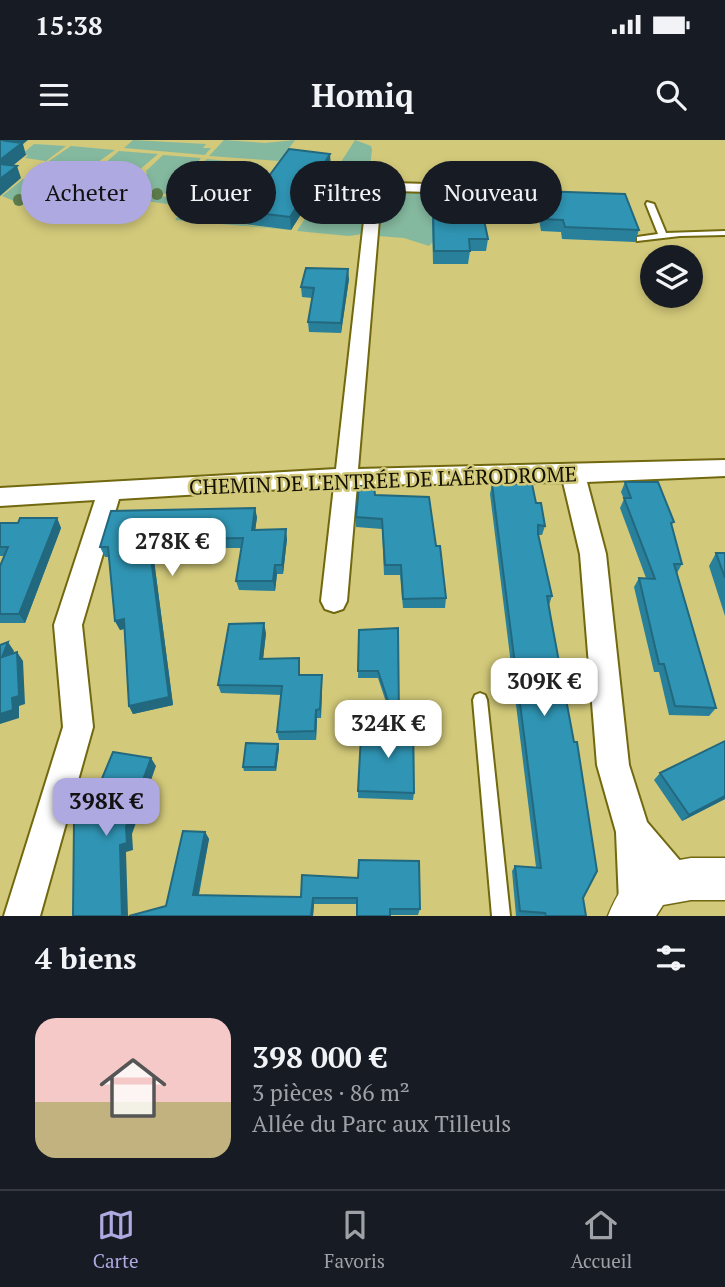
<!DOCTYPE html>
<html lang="fr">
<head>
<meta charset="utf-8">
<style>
  body { margin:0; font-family:"PT Serif",serif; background:#20242c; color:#f1f3f6; height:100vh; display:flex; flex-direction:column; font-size:26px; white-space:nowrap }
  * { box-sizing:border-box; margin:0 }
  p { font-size:23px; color:#9ea1a6 }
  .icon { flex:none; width:38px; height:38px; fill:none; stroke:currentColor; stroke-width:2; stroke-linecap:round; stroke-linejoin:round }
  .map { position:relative; height:776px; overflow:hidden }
  .drawer { display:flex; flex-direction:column; background:#171b24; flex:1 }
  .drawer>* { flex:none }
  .banner { position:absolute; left:21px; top:21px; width:684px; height:63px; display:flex; gap:14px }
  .fabs { position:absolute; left:640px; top:105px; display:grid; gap:14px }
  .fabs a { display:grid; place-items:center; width:63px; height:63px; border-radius:50%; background:#171b24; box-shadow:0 4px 10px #0003; font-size:35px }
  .price { position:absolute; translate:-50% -60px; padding:0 16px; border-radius:14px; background:#fff; color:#222; font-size:23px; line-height:46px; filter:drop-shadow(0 2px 4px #0008) }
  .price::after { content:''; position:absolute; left:50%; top:42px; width:21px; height:16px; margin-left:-10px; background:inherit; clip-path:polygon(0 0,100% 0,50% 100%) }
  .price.on { background:#aea9e1; color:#111 }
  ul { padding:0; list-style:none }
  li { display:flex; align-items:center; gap:21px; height:175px; padding:0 35px }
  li+li { border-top:2px solid #363941 }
  li span { display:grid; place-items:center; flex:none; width:196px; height:140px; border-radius:21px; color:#555 }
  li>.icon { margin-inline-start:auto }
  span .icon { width:84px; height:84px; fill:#fffc; stroke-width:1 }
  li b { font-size:30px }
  h2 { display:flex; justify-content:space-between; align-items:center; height:84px; padding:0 35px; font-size:30px }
  .tag { padding:0 24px; border-radius:32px; background:#171b24; box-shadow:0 4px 10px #0003; font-size:24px; line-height:63px }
  .tag.on { background:#aea9e1; color:#111 }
  .status { display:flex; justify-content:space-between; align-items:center; height:49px; padding:0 35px; background:#171b24; direction:ltr }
  .status svg { height:19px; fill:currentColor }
  header { display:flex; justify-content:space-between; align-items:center; height:91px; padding:0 35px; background:#171b24; font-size:32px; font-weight:800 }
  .tab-bar { display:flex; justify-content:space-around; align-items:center; height:98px; border-top:2px solid #363941; background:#171b24; font-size:19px; color:#9ea1a6 }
  .tab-bar a { display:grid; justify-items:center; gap:4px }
  .tab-bar .on { color:#aea9e1 }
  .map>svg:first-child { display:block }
</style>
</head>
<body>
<div class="status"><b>15:38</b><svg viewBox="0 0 49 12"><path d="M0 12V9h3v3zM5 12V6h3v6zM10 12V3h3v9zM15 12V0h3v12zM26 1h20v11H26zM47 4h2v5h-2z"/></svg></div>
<header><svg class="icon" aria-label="menu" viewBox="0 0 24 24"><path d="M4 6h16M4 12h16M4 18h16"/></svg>Homiq<svg class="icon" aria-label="search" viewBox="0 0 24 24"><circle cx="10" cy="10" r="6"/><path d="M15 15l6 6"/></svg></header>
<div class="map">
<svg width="725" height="776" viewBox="0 0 725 776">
  <rect width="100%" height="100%" fill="#d2c97a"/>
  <path fill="#85b99f" d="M133,0L206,4L203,8H211L205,15L124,8Z
    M224,0L265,3L295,0L280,21L209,16Z
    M355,0L371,6L372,10L362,94L349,96L297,91Z
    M34,4L66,6L46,21L25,18L28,15H21Z
    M71,6L115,10L94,25L96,29L104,25L134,33L118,52L209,61L204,69L131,59L118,73L92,70L100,68L109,56L93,54L82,66L83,69L35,64L41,58L49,60L55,54L52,45L46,40L45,30L52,22L49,21Z
    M119,11L158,14L138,31L106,22Z
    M163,15L201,18L198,22L213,51L211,58L124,50L140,36L147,34L146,31Z
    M207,19L259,24L253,33L280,36L245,85L291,90L175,80L177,77L202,79L220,55L203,22Z
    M23,39L42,42L48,47V52L45,55L26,52L14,61L2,56Z
    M400,50L454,51L456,78L429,106L404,98L378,96L380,57L386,52Z
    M467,52L476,58L524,62L526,84L493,83L488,77L469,76Z"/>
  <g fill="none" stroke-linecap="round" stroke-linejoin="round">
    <g stroke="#716810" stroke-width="4">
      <path id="service" d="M647,62L654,64L666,93L725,91V95L680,96L637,101V97L658,94L646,64Z
        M480,553L485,555L487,560L510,776H492L473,560L475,555Z"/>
    </g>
    <g stroke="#716810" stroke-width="4">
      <path id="minor" d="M392,43L534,47L541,51L534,55L394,51L381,56L358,329L725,320V336L587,342L606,414L629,625L647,682L688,730L693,742L688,754L676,759L664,754L653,742L655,762L646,776L625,774L619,762L616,692L597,625L580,414L563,342L357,345L347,461L343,469L334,472L325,469L321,461L334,346L119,359L82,485L93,587L40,776H4L63,587L54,485L95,360L0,366V348L336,329L367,54Z"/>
    </g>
    <g stroke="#716810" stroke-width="3">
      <path id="tertiary" d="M691,718H725V760H691L663,765L656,776H608C628,728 643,726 691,718Z"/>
    </g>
    <use href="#service" fill="#fff" fill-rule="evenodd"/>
    <use href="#minor" fill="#fff" fill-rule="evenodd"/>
    <use href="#tertiary" fill="#fff" fill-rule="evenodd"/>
  </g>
  <g fill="#5e7d4d">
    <circle cx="157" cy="54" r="6"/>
    <circle cx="19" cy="60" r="6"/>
    <circle cx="55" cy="61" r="6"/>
    <circle cx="175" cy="61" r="6"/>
    <circle cx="242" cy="62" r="6"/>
    <circle cx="200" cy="65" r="6"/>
    <circle cx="131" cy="75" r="6"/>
  </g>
  <path fill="#29809b" d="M331,27L291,90L244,84L243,71Z
    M539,51L639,90L635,102L562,99L561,92L541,91L536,62Z
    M433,66L488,99L486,111H470L468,124H433L432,78Z
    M349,139L341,193L309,192L308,182L312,158L302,157L301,147Z
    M625,342L672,386L682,424L677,433L716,568L709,576L669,575L659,532H654L634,447L639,438H646L620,368L624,359L621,352Z
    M492,344L536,363L545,386L542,395H538L552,456L549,465L583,758L586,776H516L512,731L515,726L536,727L490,354Z
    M375,355L436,406L446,458L445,468H403L400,435H384L382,389L356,387V377Z
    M111,371L257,377L255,390L287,399L283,434H277L275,451L239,450L236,441L242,408H197L195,403L152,405L173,565L133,574L129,566L124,489L120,490L115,481L109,417H105L100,407Z
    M57,378L61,388L25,483H0V426L4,416H0V383H18Z
    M716,413H725V476L709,426Z
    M398,488L399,580L414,653L413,660L358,658V651L392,580L378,538H358L359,490Z
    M266,493L263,519L300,528V535L322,544L321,578H317L316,600H279L277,592L281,555L221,553L218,545Z
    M725,601V659L682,681L654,640L660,633Z
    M278,604L279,608L276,631H244L243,627Z
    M205,692L209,699L199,755L301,757L302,735L420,769L418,775H390L357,764H314L313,776H129L166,766Z"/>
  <path fill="#22687e" d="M8,0H28L23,4L26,15L0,36V20L6,1Z
    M330,14L331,27L291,90L290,77Z
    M17,26L21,38L0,56V39Z
    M348,129L349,139L341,193V183Z
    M255,368L257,377L254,400L252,390Z
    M57,378L61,388L25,483L19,474Z
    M286,389L287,399L283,434L282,425Z
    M148,395L152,405L173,565L133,574L129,566Z
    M275,425L277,434L275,451L273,441Z
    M124,479L128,488L120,490L115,481Z
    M264,483L266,493L262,528L260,519Z
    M8,502L14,511L9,526L2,517Z
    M17,512L23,521L25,564L19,566V578L0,584V574L12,558Z
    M322,535V544L321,578L320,569Z
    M316,570L317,578L316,600L315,591Z
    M278,604L279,608L276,631L275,627Z
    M151,618L156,626L132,694L133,710L126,712L128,776H122L120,705Z
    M725,656V659L682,681L689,675Z
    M205,692L209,699L197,761L193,755Z
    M313,758L314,764L313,776H311Z"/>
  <path fill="#3095b4" stroke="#22687e" stroke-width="2" d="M0,0H8L6,1L22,3L0,20Z
    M289,9L330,14L290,77L243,71Z
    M0,24L17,26L0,39Z
    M539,51L625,54L639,90L565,87L563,80L543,79Z
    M433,66H472L473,79L484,80L488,99H469L470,111H434Z
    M306,128L348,129L341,183L308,182L314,148L301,147Z
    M625,342H658L674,382L671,383L682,424H674L716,568L675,566L664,524H659L639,438L655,439L624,358H631Z
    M492,344H532L536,363H541L545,386L538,385V394L552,456H547L551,479L574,602H577L597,731L583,758L586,776H546L545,773L520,771L515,726L541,728Z
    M359,346H374L375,355L429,357L436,406H440L446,458L403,459L401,425H385L382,379L356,377Z
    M255,368L252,390L286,389L282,425H275L273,441H236L243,398L194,399L195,393L148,395L169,557L129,566L124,479L115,481L108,407H100L111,371Z
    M20,378H57L19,474H0V426L8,407H0V383H18Z
    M716,413H725V438Z
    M264,483L260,519L299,518V535H322L320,569L316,570L315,591L277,592L282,546L218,545L229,484Z
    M398,488L399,579H394L378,531H358L359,490Z
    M8,502L2,517L17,512L19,556L12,558L13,570L0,574V505Z
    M413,579L414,653L358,651L361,596L383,597L384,581Z
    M725,601V656L689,675L660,633Z
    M246,603L278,604L275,627H243Z
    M113,612L151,618L126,687L127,703L120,705L122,776H73L74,683L81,680L87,664L91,665Z
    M183,691L205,692L193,755L301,757L302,735L358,738L359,720L419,721L420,769H390V776H357V758H313L311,776H129L166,766Z"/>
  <g text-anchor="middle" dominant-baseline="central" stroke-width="5" stroke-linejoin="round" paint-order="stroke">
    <g font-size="21" fill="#131000" stroke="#d2c97a">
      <text transform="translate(383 340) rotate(-2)">CHEMIN DE L'ENTRÉE DE L'AÉRODROME</text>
    </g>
  </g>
</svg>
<div class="fabs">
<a><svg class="icon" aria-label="layers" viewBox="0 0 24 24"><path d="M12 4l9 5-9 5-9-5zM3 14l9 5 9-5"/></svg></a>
</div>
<b class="price" style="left:172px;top:438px">278K €</b>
<b class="price" style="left:544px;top:578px">309K €</b>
<b class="price" style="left:388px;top:620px">324K €</b>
<b class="price on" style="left:106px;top:698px">398K €</b>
<div class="banner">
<a class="tag on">Acheter</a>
<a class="tag">Louer</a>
<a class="tag">Filtres</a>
<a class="tag">Nouveau</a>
</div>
</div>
<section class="drawer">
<h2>4 biens<svg class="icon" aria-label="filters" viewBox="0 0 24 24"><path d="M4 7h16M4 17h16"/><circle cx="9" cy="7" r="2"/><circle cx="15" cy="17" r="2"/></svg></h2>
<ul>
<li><span style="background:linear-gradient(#f6c9c9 60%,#c2b280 0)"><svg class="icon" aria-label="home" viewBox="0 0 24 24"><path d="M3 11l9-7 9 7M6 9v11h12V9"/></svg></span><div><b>398 000 €</b><p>3 pièces · 86 m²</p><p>Allée du Parc aux Tilleuls</p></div></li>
</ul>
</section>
<nav class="tab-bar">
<a class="on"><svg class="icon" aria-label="map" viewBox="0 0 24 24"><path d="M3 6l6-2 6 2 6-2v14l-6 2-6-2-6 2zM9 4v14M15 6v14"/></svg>Carte</a>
<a><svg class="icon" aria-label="saved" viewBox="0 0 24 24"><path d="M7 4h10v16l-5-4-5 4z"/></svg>Favoris</a>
<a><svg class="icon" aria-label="home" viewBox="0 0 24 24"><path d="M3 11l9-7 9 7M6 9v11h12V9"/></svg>Accueil</a>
</nav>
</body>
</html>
